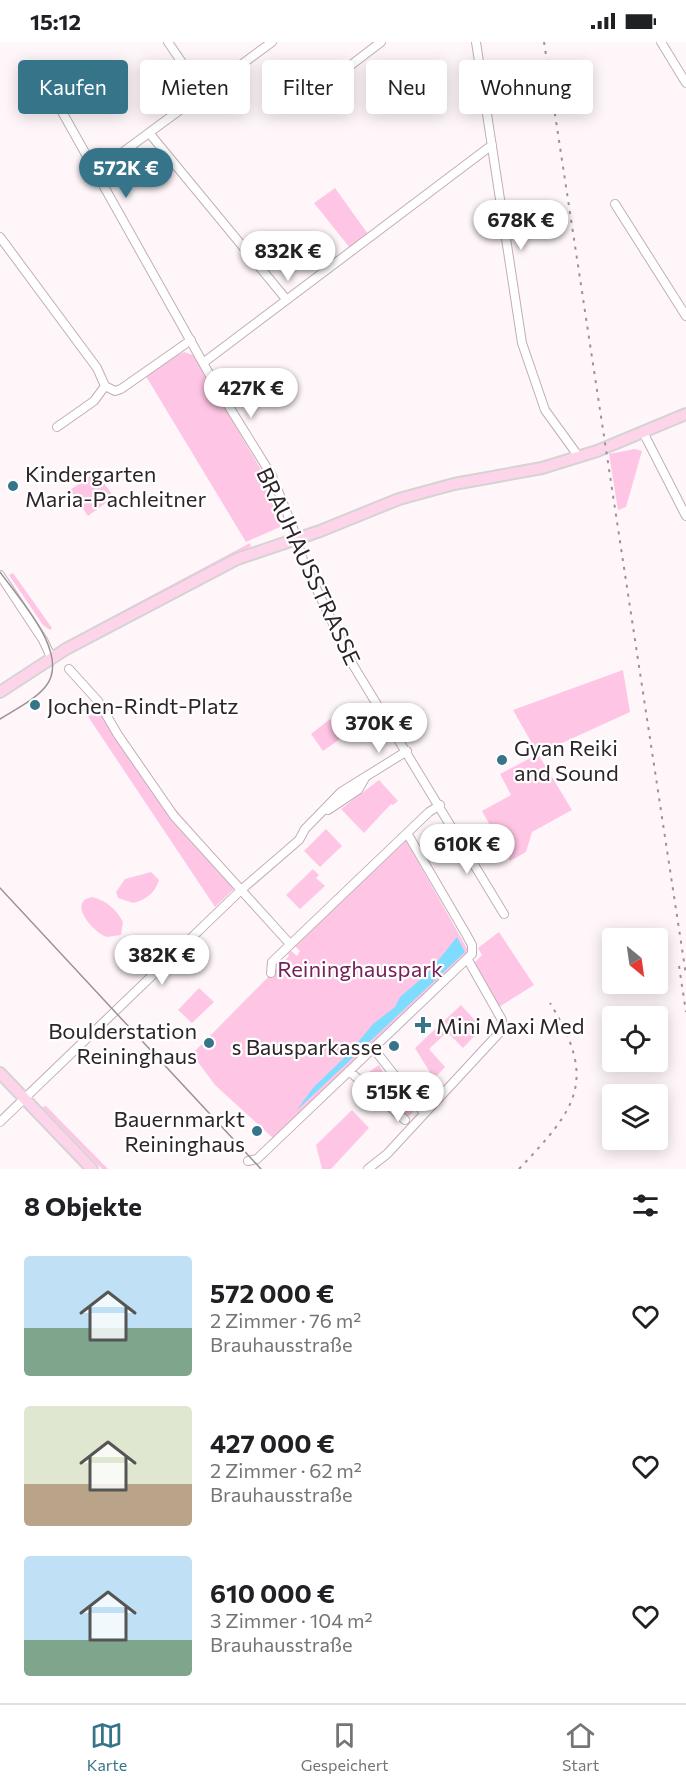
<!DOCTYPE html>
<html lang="de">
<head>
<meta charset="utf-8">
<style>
  body { margin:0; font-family:Commissioner,sans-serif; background:#f2f2f2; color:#202124; height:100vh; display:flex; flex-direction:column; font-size:22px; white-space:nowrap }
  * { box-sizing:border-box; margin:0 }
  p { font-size:20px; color:#757577 }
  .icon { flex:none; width:33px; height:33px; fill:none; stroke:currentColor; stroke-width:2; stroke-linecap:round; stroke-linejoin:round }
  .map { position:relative; height:1127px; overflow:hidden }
  .panel { display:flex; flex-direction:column; background:#fff; flex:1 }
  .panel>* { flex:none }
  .top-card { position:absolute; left:18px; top:18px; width:651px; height:54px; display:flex; gap:12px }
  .needle { width:39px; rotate:151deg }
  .controls { position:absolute; left:602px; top:886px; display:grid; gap:12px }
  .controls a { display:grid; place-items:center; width:66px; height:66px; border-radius:6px; background:#fff; box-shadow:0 3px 15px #0003; font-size:30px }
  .price { position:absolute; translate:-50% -51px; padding:0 14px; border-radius:21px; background:#fff; color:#222; font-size:20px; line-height:39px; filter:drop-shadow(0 2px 3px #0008) }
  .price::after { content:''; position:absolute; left:50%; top:36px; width:18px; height:14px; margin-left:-9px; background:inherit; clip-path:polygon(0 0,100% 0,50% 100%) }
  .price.active { background:#36748a; color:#fff }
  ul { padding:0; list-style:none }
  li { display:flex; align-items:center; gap:18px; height:150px; padding:0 24px }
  li span { display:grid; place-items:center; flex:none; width:168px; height:120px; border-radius:6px; color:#555 }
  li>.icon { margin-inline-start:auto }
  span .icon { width:72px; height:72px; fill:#fffc; stroke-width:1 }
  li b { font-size:26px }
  h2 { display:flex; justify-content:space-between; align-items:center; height:72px; padding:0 24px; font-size:26px }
  .chip { padding:0 21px; border-radius:6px; background:#fff; box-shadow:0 3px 15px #0003; font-size:21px; line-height:54px }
  .chip.active { background:#36748a; color:#fff }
  .status { display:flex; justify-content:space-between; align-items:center; height:42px; padding:0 30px; background:#fff; direction:ltr }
  .status svg { height:16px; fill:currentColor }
  .tabs { display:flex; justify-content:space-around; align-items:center; height:84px; border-top:2px solid #e0e0e0; background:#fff; font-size:16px; color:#757577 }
  .tabs a { display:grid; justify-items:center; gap:3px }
  .tabs .active { color:#36748a }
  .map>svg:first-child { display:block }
</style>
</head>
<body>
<div class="status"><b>15:12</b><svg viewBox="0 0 49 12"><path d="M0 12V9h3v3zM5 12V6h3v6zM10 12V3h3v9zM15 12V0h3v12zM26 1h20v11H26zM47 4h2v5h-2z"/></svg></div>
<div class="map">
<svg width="686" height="1127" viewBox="0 0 686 1127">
  <rect width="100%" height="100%" fill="#fff6fa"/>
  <path fill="#fec6e4" d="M335,146L368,192L350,206L314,161Z
    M184,310L193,313L263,431L279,478L280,485L246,500L144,331Z
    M635,407L642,409L626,465L618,468L609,412Z
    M96,430L114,455L88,474L70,448Z
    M250,501L251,504L235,514L89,587Z
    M13,531L52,586L50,588L43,583L9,533Z
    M623,628L630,670L538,712L572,768L532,790L526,810L510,819L482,769L511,753L500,732L538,712L513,668Z
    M99,657L171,762L240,841L215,865L83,667Z
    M330,677L343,695L323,709L311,692Z
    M379,738L398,759L393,763L391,762L364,791L341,767Z
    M326,787L342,804L320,825L304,809Z
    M405,797L469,910L273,1096L215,1043L192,1012L289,914L288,911L291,909L297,914L300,909L294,903Z
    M313,827L319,833L316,836L325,844L300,867L286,853Z
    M151,830L159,838C155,851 146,858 133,861L118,856L116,850L125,837Z
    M92,855C106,858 117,868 123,880L121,893L107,895C94,891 66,860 92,855Z
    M499,890L534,943L499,965L473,922L482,913L478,906Z
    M199,946L214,960L192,981L178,968Z
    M461,963L482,986L463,1006L447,990L429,1007L445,1025L434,1037L415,1006Z
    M379,1023L390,1043L379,1051L362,1035Z
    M392,1045L401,1047L415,1068L407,1076L381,1053Z
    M46,1064L108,1127H102L42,1065Z
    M352,1068L369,1086L331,1127H322L316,1103Z"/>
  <path fill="#7eddff" d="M457,895L465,910L296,1069L313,1046L349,1011L373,982L395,965L400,955L428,931Z"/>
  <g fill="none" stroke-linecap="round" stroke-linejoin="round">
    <g stroke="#c1aeb8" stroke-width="10">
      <path id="minor" d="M168,0L204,53
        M476,0L522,301L545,368L579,415
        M661,0L686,41
        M42,24L47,43L212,337L272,434L293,486L304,521L353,623L504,872
        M304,59L381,0
        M150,92L286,257
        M96,130L272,0
        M615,162L686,274
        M0,195L97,326L105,344
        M203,321L492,103
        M105,344L115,349L121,347L191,298
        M57,385L94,359L105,344
        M643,390L686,474
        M0,533L43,598L51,615
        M69,627L98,659L118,693L174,774L290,902
        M328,768L358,748L365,736
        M271,931L272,920L429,770L440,763
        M374,1007L424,1071
        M349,1029L405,1078
        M0,1080L241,848L299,798L305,787L341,750L407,709
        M248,1119L257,1117L472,912V903L466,892L407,791
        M368,1127L387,1112L501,989L502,978L468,918"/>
    </g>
    <g stroke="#d5d3d4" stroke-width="14">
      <path id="major" d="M0,650L66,607L237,517L320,489L399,457L454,442L542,426L597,409L686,372
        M0,1031L92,1127"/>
    </g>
    <use href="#minor" stroke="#fff" stroke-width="8"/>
    <use href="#major" stroke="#fed4eb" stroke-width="10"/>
    <path stroke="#9b9296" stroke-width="1.5" d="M0,530C19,557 71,612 46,644C35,658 14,668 0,677
      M0,846L261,1127"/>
    <path stroke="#9b9296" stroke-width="2" stroke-dasharray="3 6" stroke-linecap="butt" d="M544,0L686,933
      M679,924L686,970
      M519,1127C577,1066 598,1039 550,961"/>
  </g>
  <g fill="#36748a" stroke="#fff" stroke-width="2">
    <circle cx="13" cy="444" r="6"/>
    <circle cx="35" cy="663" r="6"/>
    <circle cx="502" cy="718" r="6"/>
    <path d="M420 974h6v6h6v6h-6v6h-6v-6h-6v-6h6z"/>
    <circle cx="209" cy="1001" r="6"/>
    <circle cx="394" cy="1004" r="6"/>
    <circle cx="257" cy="1089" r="6"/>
  </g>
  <g text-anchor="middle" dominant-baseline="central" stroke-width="4.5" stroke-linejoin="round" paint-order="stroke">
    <g font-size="22" fill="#2d2529" stroke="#fff" text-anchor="start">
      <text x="25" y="431">Kindergarten<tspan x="25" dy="25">Maria-Pachleitner</tspan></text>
      <text x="47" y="663">Jochen-Rindt-Platz</text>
      <text x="514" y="705">Gyan Reiki<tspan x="514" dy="25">and Sound</tspan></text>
      <text x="436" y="983">Mini Maxi Med</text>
      <text x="197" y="988" text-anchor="end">Boulderstation<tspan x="197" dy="25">Reininghaus</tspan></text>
      <text x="382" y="1004" text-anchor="end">s Bausparkasse</text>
      <text x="245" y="1076" text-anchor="end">Bauernmarkt<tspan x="245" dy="25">Reininghaus</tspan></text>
    </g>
    <g font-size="22" fill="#2d2529" stroke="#fff">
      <text transform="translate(309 524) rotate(65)">BRAUHAUSSTRASSE</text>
    </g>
    <g font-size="22" fill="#762157" stroke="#fff">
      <text x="360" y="926">Reininghauspark</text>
    </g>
  </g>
</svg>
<div class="controls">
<a><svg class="needle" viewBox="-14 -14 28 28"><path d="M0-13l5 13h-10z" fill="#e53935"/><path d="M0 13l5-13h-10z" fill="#757577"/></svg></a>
<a><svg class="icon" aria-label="locate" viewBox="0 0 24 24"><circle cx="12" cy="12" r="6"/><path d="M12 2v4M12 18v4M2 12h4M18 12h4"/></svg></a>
<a><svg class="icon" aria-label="layers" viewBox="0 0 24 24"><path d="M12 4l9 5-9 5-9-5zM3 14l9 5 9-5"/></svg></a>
</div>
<b class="price active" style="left:126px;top:157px">572K €</b>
<b class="price" style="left:521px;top:209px">678K €</b>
<b class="price" style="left:288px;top:240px">832K €</b>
<b class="price" style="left:251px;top:377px">427K €</b>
<b class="price" style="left:379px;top:712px">370K €</b>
<b class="price" style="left:467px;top:833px">610K €</b>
<b class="price" style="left:162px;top:944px">382K €</b>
<b class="price" style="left:398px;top:1081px">515K €</b>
<div class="top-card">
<a class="chip active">Kaufen</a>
<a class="chip">Mieten</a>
<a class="chip">Filter</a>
<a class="chip">Neu</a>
<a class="chip">Wohnung</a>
</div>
</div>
<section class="panel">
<h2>8 Objekte<svg class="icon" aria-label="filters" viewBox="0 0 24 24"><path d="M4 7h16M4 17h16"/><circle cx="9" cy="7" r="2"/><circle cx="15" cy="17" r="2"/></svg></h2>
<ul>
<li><span style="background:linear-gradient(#bfe0f5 60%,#7fa58c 0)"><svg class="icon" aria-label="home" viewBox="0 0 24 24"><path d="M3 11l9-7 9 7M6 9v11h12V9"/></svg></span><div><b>572 000 €</b><p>2 Zimmer · 76 m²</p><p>Brauhausstraße</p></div><svg class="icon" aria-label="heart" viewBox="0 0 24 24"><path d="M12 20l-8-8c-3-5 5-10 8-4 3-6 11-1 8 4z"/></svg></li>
<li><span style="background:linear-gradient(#dfe7d0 65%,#b9a48a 0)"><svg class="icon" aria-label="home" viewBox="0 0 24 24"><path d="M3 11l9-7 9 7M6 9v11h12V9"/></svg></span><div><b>427 000 €</b><p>2 Zimmer · 62 m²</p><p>Brauhausstraße</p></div><svg class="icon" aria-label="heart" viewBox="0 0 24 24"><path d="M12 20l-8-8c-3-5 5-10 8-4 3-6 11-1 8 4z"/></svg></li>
<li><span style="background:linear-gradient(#bfe0f5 70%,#7fa58c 0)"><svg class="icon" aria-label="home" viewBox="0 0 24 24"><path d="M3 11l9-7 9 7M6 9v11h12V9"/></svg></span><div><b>610 000 €</b><p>3 Zimmer · 104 m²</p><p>Brauhausstraße</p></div><svg class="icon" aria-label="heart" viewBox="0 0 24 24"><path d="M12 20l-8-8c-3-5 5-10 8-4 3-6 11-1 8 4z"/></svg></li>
</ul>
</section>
<nav class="tabs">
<a class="active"><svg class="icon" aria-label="map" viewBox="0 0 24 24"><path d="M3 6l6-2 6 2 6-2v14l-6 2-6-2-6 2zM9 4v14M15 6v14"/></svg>Karte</a>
<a><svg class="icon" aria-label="saved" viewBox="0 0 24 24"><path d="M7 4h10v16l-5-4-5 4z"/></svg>Gespeichert</a>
<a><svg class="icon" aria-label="home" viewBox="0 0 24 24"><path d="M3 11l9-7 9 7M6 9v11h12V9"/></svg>Start</a>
</nav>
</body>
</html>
